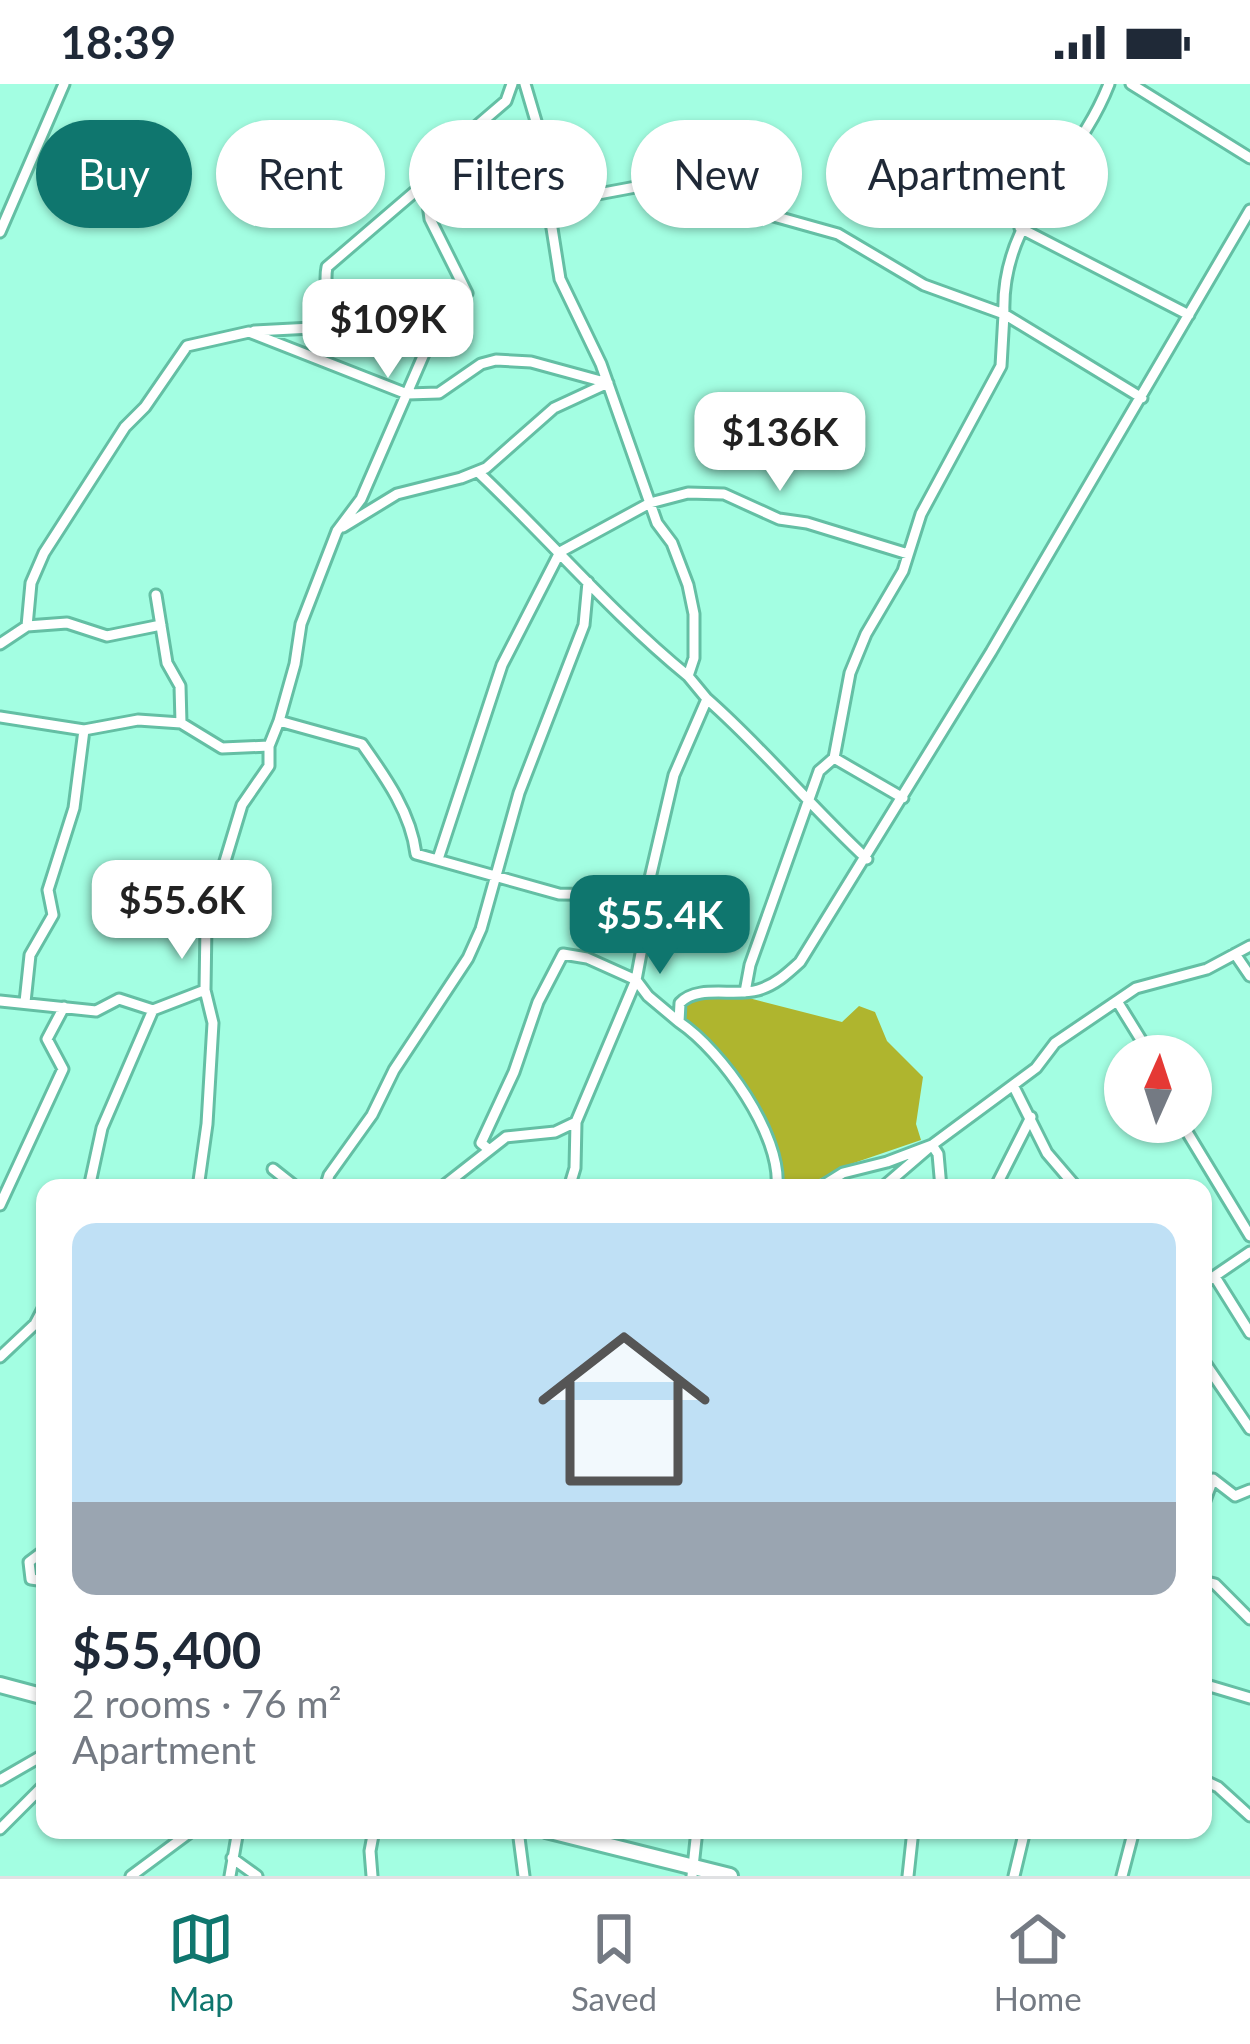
<!DOCTYPE html>
<html lang="en">
<head>
<meta charset="utf-8">
<style>
  body { margin:0; font-family:Lato,sans-serif; background:#f2f2f3; color:#1f2937; height:100vh; display:flex; flex-direction:column; font-size:45px; white-space:nowrap }
  * { box-sizing:border-box; margin:0 }
  p { font-size:39px; color:#747a83 }
  .icon { flex:none; width:66px; height:66px; fill:none; stroke:currentColor; stroke-width:2; stroke-linecap:round; stroke-linejoin:round }
  .map { position:relative; flex:1; overflow:hidden }
  .drawer { position:absolute; left:36px; top:1095px; width:1176px; height:660px; display:flex; flex-direction:column; background:#fff; border-radius:24px; box-shadow:0 3px 9px #0004 }
  .drawer>* { flex:none }
  .hud { position:absolute; left:36px; top:36px; width:1179px; height:108px; display:flex; gap:24px }
  .needle { width:78px; rotate:3deg }
  .controls { position:absolute; left:1104px; top:951px; display:grid; gap:24px }
  .controls a { display:grid; place-items:center; width:108px; height:108px; border-radius:50%; background:#fff; box-shadow:0 3px 9px #0004; font-size:60px }
  .price { position:absolute; translate:-50% -102px; padding:0 27px; border-radius:24px; background:#fff; color:#222; font-size:39px; line-height:78px; filter:drop-shadow(0 3px 6px #0008) }
  .price::after { content:''; position:absolute; left:50%; top:72px; width:36px; height:27px; margin-left:-18px; background:inherit; clip-path:polygon(0 0,100% 0,50% 100%) }
  .price.active { background:#0f766e; color:#fff }
  ul { padding:0; list-style:none }
  li { display:grid; align-content:center; gap:24px; height:636px; padding:0 36px }
  li+li { border-top:3px solid #e0e1e3 }
  li span { display:grid; place-items:center; height:372px; border-radius:24px; color:#555 }
  li>.icon { margin-inline-start:auto }
  span .icon { width:216px; height:216px; fill:#fffc; stroke-width:1 }
  li b { font-size:51px }
  .tag { padding:0 42px; border-radius:54px; background:#fff; box-shadow:0 3px 9px #0004; font-size:42px; line-height:108px }
  .tag.active { background:#0f766e; color:#fff }
  .status { display:flex; justify-content:space-between; align-items:center; height:84px; padding:0 60px; background:#fff; direction:ltr }
  .status svg { height:33px; fill:currentColor }
  .tab-bar { display:flex; justify-content:space-around; align-items:center; height:168px; border-top:3px solid #e0e1e3; background:#fff; font-size:33px; color:#747a83 }
  .tab-bar a { display:grid; justify-items:center; gap:6px }
  .tab-bar .active { color:#0f766e }
  .map>svg:first-child { display:block }
</style>
</head>
<body>
<div class="status"><b>18:39</b><svg viewBox="0 0 49 12"><path d="M0 12V9h3v3zM5 12V6h3v6zM10 12V3h3v9zM15 12V0h3v12zM26 1h20v11H26zM47 4h2v5h-2z"/></svg></div>
<div class="map">
<svg width="1250" height="1792" viewBox="0 0 1250 1792">
  <rect width="100%" height="100%" fill="#a3fee2"/>
  <path fill="#afb52e" d="M718,913H745L842,938L859,922L875,928L887,957L923,993L916,1040L921,1056L848,1081L801,1104H783C776,1059 752,1001 719,969C706,955 687,947 681,928C689,912 702,914 718,913Z"/>
  <g fill="none" stroke-linecap="round" stroke-linejoin="round">
    <g stroke="#64bfa4" stroke-width="15">
      <path id="street" d="M525,0L543,61V87L560,195L601,280L657,439L672,459L688,501L694,530V574L688,592L707,615L674,691L647,807L648,832L636,896L576,1038L575,1084L569,1104
        M1109,0C1076,85 1000,132 1004,230L1142,314
        M1131,0L1250,74
        M550,119L641,102L679,118L770,131L838,150L924,201L1004,230L1001,282L921,430L903,487L866,550L850,589L834,674L903,714
        M1020,144L1189,231
        M0,148L64,0
        M254,247L312,244L328,235C331,217 323,202 327,183L425,99
        M478,388C549,455 612,530 688,592
        M343,443L397,410L461,394L486,384L554,324L608,299
        M27,542L31,499L44,469L125,343L145,323L187,262L249,248L407,310L439,309L481,280L496,276L531,278L608,299
        M0,560L27,542L67,539L107,552L161,541
        M707,615C764,665 811,723 867,775
        M0,633L84,646L74,724L48,806L53,831L30,871L25,918
        M279,637L295,580L301,540L337,447L361,415L437,240L467,209L430,135L425,98L471,47L506,17L512,0
        M181,639L222,664L269,662V682L242,721L206,840L205,906L213,939L207,1040L198,1104
        M84,646L138,636L181,639L180,602L167,579L156,511
        M269,662L279,637L362,660C386,694 411,729 416,770L559,810L641,811L647,807
        M438,775L502,581L560,468L650,419L688,409L724,410L779,435L807,439L908,470
        M1235,870L1250,892
        M745,908L750,881L819,687L834,674
        M0,917L96,927L119,915L153,926L205,906
        M1117,917L1151,972
        M1013,1001L1047,1069L1077,1104
        M1181,1038L1250,1152
        M487,1064L481,1059L514,988L538,918L563,870L587,874L636,896L648,912L679,938
        M273,1085L297,1104
        M89,1104L102,1044L153,926
        M325,1104L329,1091L372,1031L394,986L468,874L481,845L519,709L584,541L588,498
        M441,1104L506,1053L555,1048L576,1038
        M777,1104C782,1051 722,967 679,938L680,919C698,900 734,913 758,906C775,901 787,890 800,878L991,568L1250,126
        M819,1104L843,1089L887,1078L932,1061L1036,984L1055,959L1136,904L1207,885L1250,862
        M882,1104L932,1061L938,1070L941,1104
        M995,1104L1031,1033
        M0,1121L63,985L47,955L64,923
        M1215,1193L1250,1249
        M1203,1200L1250,1168
        M0,1273L35,1240L45,1221
        M1203,1276L1250,1345
        M1203,1422L1213,1395L1235,1412L1250,1406
        M45,1466L29,1478L31,1495L45,1497
        M1203,1497L1215,1500L1250,1535
        M1203,1600L1250,1614
        M0,1696L45,1670
        M1203,1696L1218,1703L1250,1732
        M0,1745L45,1700
        M518,1746L524,1792
        M232,1774L257,1792
        M131,1792L193,1746
        M230,1792L238,1746
        M372,1792L370,1767L374,1746
        M692,1792L697,1746
        M908,1792L913,1746
        M1014,1792L1025,1746
        M1122,1792L1134,1746"/>
    </g>
    <g stroke="#64bfa4" stroke-width="20">
      <path id="secondary" d="M0,1601L45,1613
        M546,1746L730,1792"/>
    </g>
    <use href="#street" stroke="#fff" stroke-width="9"/>
    <use href="#secondary" stroke="#fff" stroke-width="14"/>
  </g>
</svg>
<div class="controls">
<a><svg class="needle" viewBox="-14 -14 28 28"><path d="M0-13l5 13h-10z" fill="#e53935"/><path d="M0 13l5-13h-10z" fill="#747a83"/></svg></a>
</div>
<b class="price" style="left:388px;top:297px">$109K</b>
<b class="price" style="left:780px;top:410px">$136K</b>
<b class="price" style="left:182px;top:878px">$55.6K</b>
<b class="price active" style="left:660px;top:893px">$55.4K</b>
<div class="hud">
<a class="tag active">Buy</a>
<a class="tag">Rent</a>
<a class="tag">Filters</a>
<a class="tag">New</a>
<a class="tag">Apartment</a>
</div>
<section class="drawer">
<ul>
<li><span style="background:linear-gradient(#bfe0f5 75%,#9aa5b1 0)"><svg class="icon" aria-label="home" viewBox="0 0 24 24"><path d="M3 11l9-7 9 7M6 9v11h12V9"/></svg></span><div><b>$55,400</b><p>2 rooms · 76 m²</p><p>Apartment</p></div></li>
</ul>
</section>
</div>
<nav class="tab-bar">
<a class="active"><svg class="icon" aria-label="map" viewBox="0 0 24 24"><path d="M3 6l6-2 6 2 6-2v14l-6 2-6-2-6 2zM9 4v14M15 6v14"/></svg>Map</a>
<a><svg class="icon" aria-label="saved" viewBox="0 0 24 24"><path d="M7 4h10v16l-5-4-5 4z"/></svg>Saved</a>
<a><svg class="icon" aria-label="home" viewBox="0 0 24 24"><path d="M3 11l9-7 9 7M6 9v11h12V9"/></svg>Home</a>
</nav>
</body>
</html>
